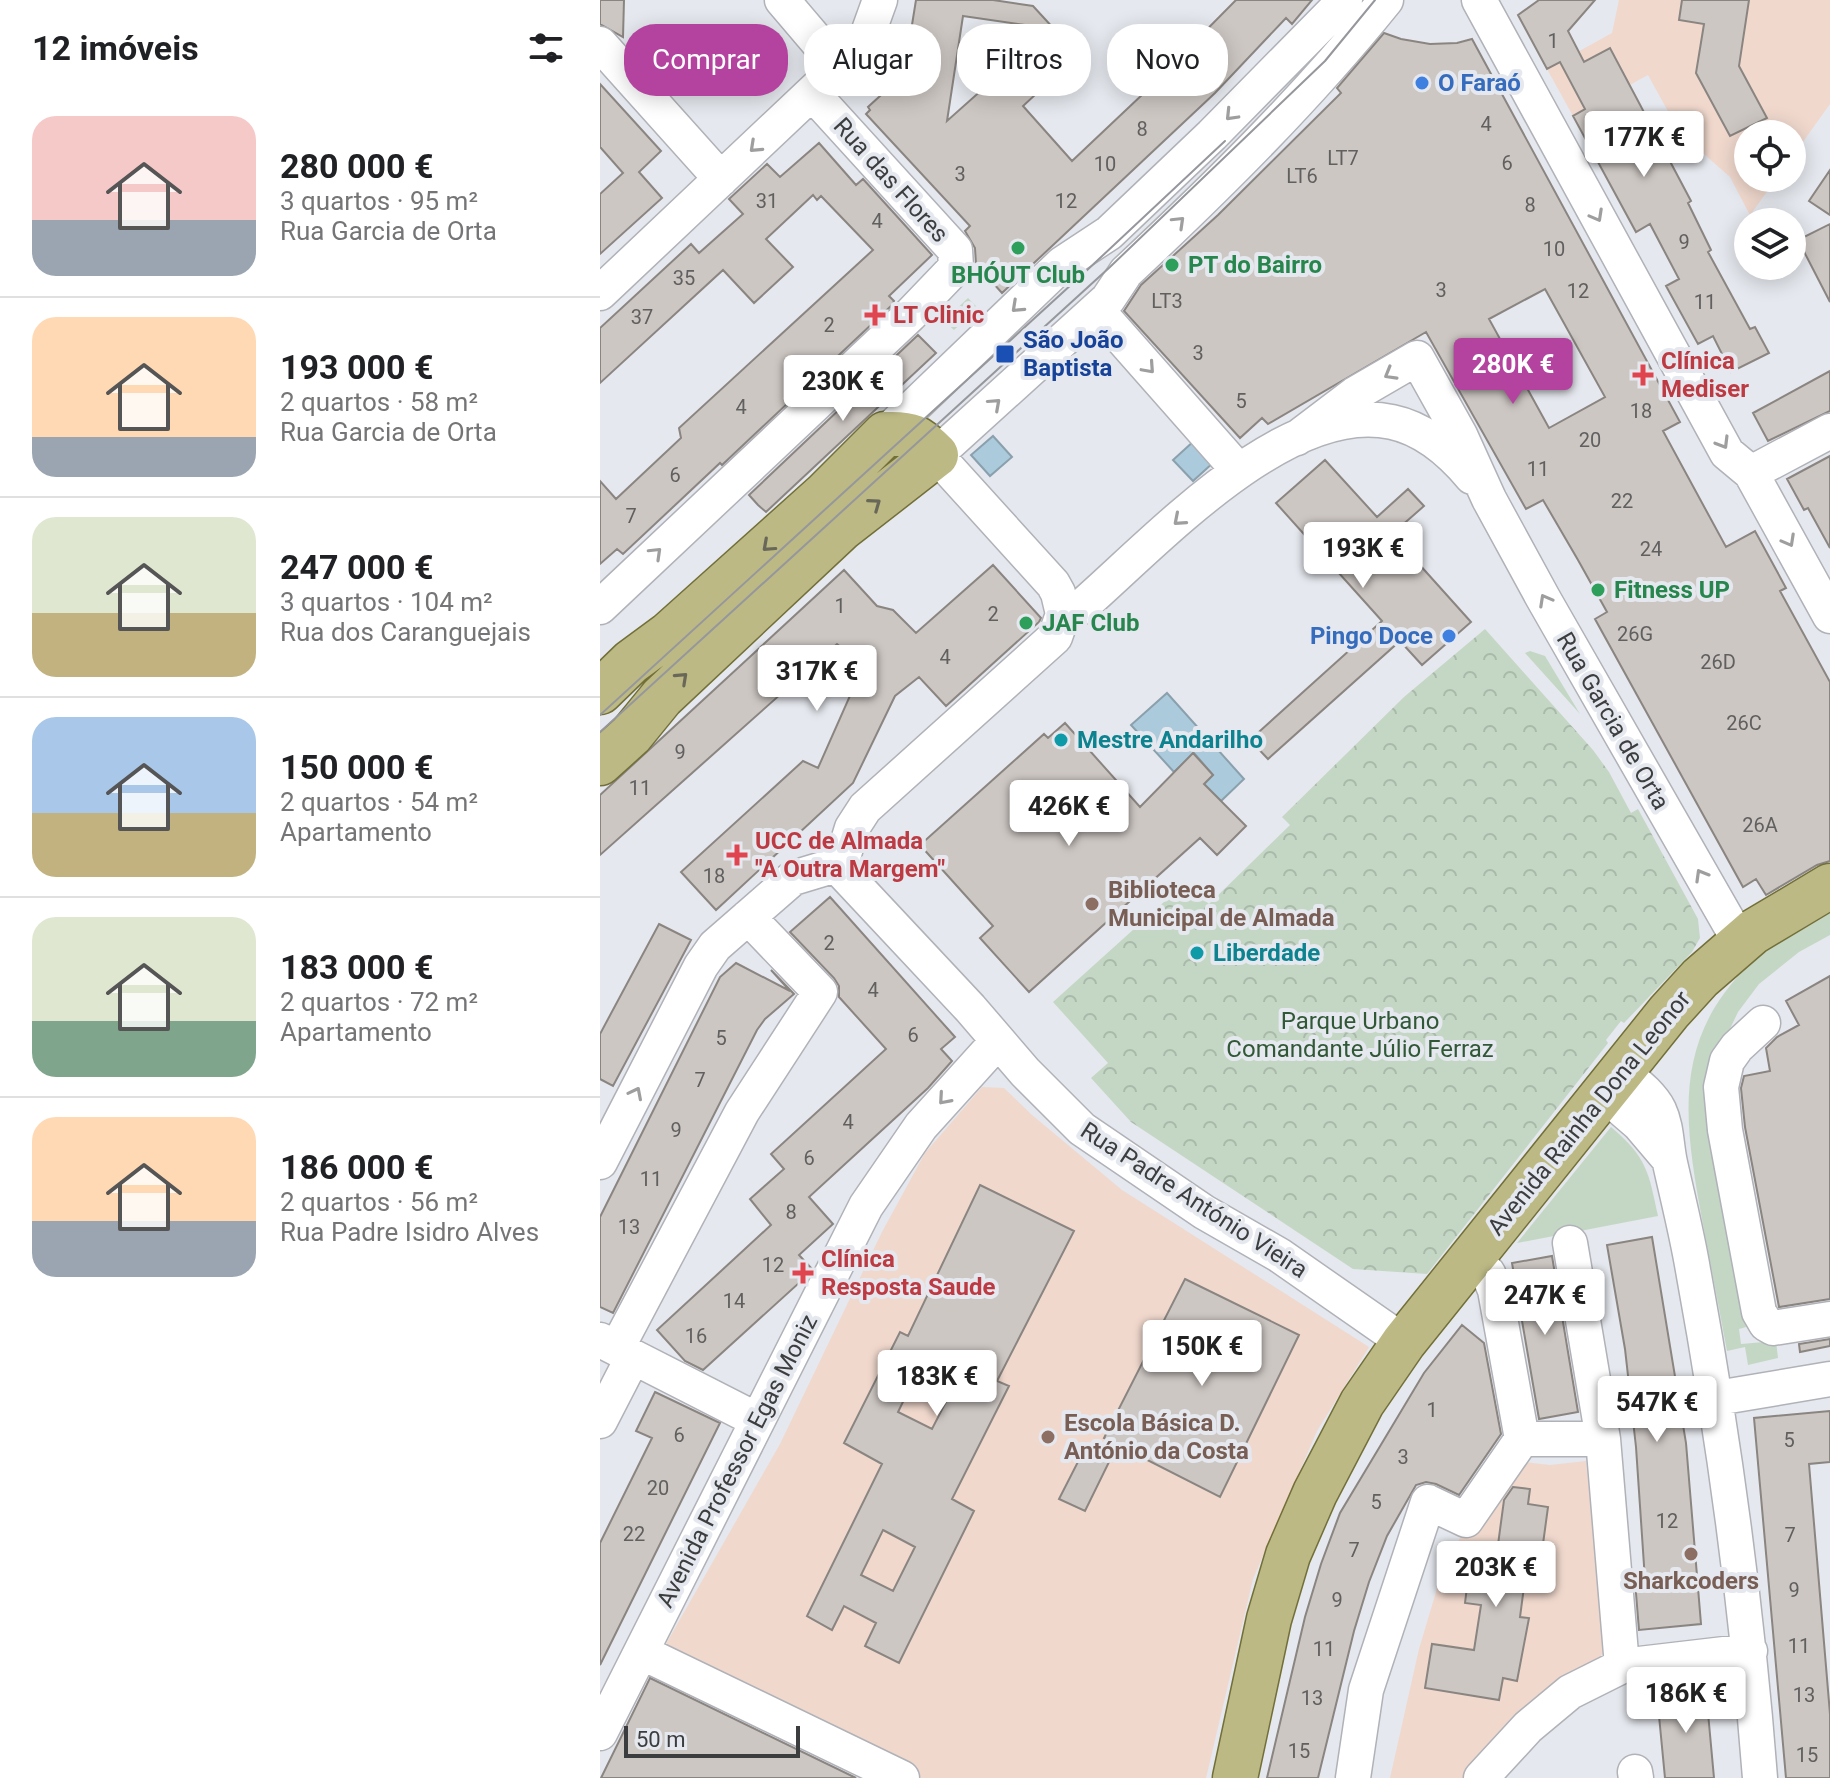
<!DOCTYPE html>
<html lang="pt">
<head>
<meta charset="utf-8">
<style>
  body { margin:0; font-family:Roboto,sans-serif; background:#f6f6f6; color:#202124; height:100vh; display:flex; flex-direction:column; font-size:30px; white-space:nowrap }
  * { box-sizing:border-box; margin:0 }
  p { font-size:26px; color:#757577 }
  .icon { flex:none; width:44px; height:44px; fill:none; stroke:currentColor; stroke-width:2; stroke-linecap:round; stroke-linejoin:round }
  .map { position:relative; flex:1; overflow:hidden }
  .drawer { display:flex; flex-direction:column; background:#fff; width:600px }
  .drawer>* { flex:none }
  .guide { position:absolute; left:24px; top:24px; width:760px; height:72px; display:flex; gap:16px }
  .fabs { position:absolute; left:1134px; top:120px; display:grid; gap:16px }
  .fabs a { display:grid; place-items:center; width:72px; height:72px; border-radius:50%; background:#fff; box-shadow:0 4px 20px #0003; font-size:40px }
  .scale { position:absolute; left:24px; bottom:20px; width:176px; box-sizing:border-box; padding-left:8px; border:4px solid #3c3d3f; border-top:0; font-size:22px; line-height:28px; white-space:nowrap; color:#3c3d3f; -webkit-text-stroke:6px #e5e8ee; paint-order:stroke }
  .price { position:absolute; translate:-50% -68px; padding:0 18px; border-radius:8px; background:#fff; color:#222; font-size:26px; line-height:52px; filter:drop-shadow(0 2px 4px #0008) }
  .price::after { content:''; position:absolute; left:50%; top:48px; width:24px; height:18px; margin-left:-12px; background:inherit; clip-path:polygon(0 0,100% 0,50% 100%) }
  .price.selected { background:#b4439f; color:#fff }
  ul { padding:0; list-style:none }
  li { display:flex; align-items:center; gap:24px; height:200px; padding:0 32px }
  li+li { border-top:2px solid #e0e0e0 }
  li span { display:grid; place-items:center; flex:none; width:224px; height:160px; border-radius:24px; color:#555 }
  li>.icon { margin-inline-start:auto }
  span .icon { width:96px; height:96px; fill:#fffc; stroke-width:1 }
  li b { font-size:34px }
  h2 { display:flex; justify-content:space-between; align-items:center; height:96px; padding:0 32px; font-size:34px }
  .pill { padding:0 28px; border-radius:32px; background:#fff; box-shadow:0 4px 20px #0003; font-size:28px; line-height:72px }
  .pill.selected { background:#b4439f; color:#fff }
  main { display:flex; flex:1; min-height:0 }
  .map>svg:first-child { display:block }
</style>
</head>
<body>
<main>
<section class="drawer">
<h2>12 imóveis<svg class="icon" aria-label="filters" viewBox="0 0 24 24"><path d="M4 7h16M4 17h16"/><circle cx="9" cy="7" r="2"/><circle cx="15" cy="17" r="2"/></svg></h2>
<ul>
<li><span style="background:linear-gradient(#f6c9c9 65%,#9aa5b1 0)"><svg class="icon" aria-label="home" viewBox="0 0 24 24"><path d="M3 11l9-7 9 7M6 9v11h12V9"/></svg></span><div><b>280 000 €</b><p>3 quartos · 95 m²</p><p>Rua Garcia de Orta</p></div></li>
<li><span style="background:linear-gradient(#ffd9b3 75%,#9aa5b1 0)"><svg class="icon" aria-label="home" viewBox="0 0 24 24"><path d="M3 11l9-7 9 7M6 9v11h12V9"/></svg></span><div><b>193 000 €</b><p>2 quartos · 58 m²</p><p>Rua Garcia de Orta</p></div></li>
<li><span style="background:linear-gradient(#dfe7d0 60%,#c2b280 0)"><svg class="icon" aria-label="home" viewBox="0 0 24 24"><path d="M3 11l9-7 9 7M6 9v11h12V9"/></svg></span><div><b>247 000 €</b><p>3 quartos · 104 m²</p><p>Rua dos Caranguejais</p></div></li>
<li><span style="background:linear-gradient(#a9c7e8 60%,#c2b280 0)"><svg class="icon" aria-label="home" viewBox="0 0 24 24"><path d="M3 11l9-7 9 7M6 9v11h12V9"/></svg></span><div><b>150 000 €</b><p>2 quartos · 54 m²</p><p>Apartamento</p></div></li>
<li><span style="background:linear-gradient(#dfe7d0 65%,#7fa58c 0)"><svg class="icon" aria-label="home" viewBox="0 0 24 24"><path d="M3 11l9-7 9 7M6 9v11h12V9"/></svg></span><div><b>183 000 €</b><p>2 quartos · 72 m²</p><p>Apartamento</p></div></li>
<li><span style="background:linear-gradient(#ffd9b3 65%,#9aa5b1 0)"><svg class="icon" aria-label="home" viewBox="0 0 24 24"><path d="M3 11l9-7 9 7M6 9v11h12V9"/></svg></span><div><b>186 000 €</b><p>2 quartos · 56 m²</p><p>Rua Padre Isidro Alves</p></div></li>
</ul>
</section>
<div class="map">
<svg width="1230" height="1778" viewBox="0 0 1230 1778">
  <defs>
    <pattern id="park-crowns" width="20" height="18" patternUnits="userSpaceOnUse" patternTransform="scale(2)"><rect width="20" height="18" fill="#c4d7c5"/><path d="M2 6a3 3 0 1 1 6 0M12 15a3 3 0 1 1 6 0" fill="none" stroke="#a9b9aa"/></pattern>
  </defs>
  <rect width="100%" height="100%" fill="#e5e8ee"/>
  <path fill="#f0d8cd" d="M1019,0H1230V104L1192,157V134H1148V178H1177L1150,215L1130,177L1080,133L1048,75L973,116L947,69L1012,33Z
    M382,1087L404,1088L432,1115L522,1190L769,1347L717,1431L653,1579L606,1778H322L62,1651L180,1444L282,1232L325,1153Z
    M916,1461L950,1465L986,1461L1005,1649L996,1664L876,1778H790L819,1649L842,1572L862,1534Z"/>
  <path fill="#c4d7c5" d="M368,298L378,308L354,330L344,321Z
    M930,651L945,656L980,714L925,653Z
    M1230,909V935L1199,952L1159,984L1138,1012L1119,1052L1113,1144L1146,1327L1139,1329L1141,1344L1176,1341L1178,1358L1148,1365L1145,1347L1127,1351C1119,1307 1110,1263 1102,1219C1085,1126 1071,1043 1146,968C1170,944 1201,928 1230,909Z
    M1011,1127C1047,1157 1049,1173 1058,1216L917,1243Z"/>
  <path fill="url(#park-crowns)" d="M885,629L993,750L1009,772L1031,813L1038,809L1098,919L1100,938L1092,952L1024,1023L1021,1021L1006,1040L1008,1043L827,1274L753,1269L531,1122L491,1078L508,1063L453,1002L585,883L609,904L690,825L682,817L804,697Z"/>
  <path fill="#abcadc" stroke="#8aa0ad" stroke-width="2" d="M393,436L412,457L390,476L371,455Z
    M595,440L614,462L593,481L573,460Z
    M567,693L644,779L621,801L604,784L613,775L594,753L574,772L531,725Z"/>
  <path fill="#cdc7c3" stroke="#8a8581" stroke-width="2" fill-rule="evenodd" d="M0,0H24L23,37L0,24Z
    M316,0H393L433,6L478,55L423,106L472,161L544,93L636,0H712L692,24L686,18L615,93L402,293L376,264L375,248L365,231L370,226L266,114L270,110L268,107L314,65L319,32L311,31ZM363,16L425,25L399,52L403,56L394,63L402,72L347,121Z
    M939,0H995L968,31L984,62L1010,48L1091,201L1088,203L1111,250L1108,252L1150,329L1155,327L1169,353L1131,372L1113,336L1098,344L1066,286L1079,279L1050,224L1036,232L973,116L985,109L960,62L947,69L918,15Z
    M1082,0H1149L1139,66L1167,118L1130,136L1096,73L1104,24L1079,20Z
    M784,33L801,39L830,44L857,43L872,39L1080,422L1063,431L1126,547L1155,531L1186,588L1180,591L1230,682V861L1217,865L1166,895L1156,879L1143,887L995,619L1007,612L978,560L943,500L926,509L826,332L668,424L662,418L640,438L524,311L541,285L618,215L741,93L737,88ZM945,289L1005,397L949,428L889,319Z
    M0,84L61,151L39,172L62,198L0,254V194L23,173L0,147Z
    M219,143L256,185L263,179L332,255L289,296L294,301L291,306L122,465L120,463L23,554L17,549L0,564V481L16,499L81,438L79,428L273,250L221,196L217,200L213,195L166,239L193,267L154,303L123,270L0,383V328L91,244L99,253L143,214L129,199L167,164L180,177Z
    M1230,170V215L1209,201Z
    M1230,224V302L1198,240Z
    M318,335L336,353L166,512L158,505L149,495Z
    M1230,371V411L1168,441L1153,413Z
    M1230,456V548L1208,508L1204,510L1187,479Z
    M725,460L777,517L808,489L824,506L792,534L871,622L822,665L800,641L668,759L650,740L782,621L676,503Z
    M393,565L441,618L439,622L346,706L319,677L295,696L253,783L116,910L81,872L203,761L218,768L257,680L260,663L237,644L0,855V795L244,570L277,606L293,610L316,633Z
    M465,723L540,807L593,753L613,775L604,784L646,826L617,855L600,838L429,992L380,938L393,926L320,845L444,734L448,738Z
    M230,897L355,1037L341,1049L352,1061L328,1088L209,1197L233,1224L199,1255L212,1269L210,1273L103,1370L85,1361L57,1330L171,1225L150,1199L184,1169L171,1154L286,1049L239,997V986L234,978L190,932Z
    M59,924L91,940L13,1086L0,1079V1034Z
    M136,963L190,991L171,970L194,994L165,1019L157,1030L13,1313L0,1307V1217L120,977Z
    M1230,976V1299L1179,1307L1145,1127L1141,1088L1144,1076L1170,1071L1166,1048L1177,1037L1199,1025L1186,1001Z
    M380,1185L474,1231L397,1381L409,1386L352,1499L374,1511L299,1663L265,1646L276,1623L244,1606L232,1630L207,1616L282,1464L244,1443L300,1332L308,1336ZM316,1375L351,1392L332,1429L298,1412ZM283,1530L315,1547L293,1591L261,1575Z
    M1052,1237L1086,1443L1101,1624L1039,1630L1035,1581L1045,1580L1036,1447L1025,1349L1007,1245Z
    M952,1256L978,1412L939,1419L912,1263Z
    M585,1279L699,1335L620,1497L504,1438Z
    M862,1325L884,1343L901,1434L859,1495L836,1484L826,1482L816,1485L787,1536L769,1582L754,1631L718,1778H667L705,1617L721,1564L740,1513L824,1373Z
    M1230,1339V1346L1200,1352L1199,1344Z
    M55,1392L120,1423L0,1665V1543L52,1438L36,1431Z
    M1230,1411V1462L1209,1464L1230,1714V1778H1186L1154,1418Z
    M485,1448L510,1460L485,1511L459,1499Z
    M913,1487L930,1489L928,1504L948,1507L940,1566L927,1564L920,1617L929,1618L917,1681L903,1678L899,1700L825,1688L832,1644L874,1650L881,1605L865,1603L868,1579L893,1582L904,1500Z
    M50,1678L256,1778H1Z
    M1106,1691L1114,1778H1065L1057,1695Z"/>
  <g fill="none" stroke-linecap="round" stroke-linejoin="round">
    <g stroke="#b0b2b8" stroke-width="37">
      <path id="minor" d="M182,0L239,67
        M879,0L1127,453L1151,473L1230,616
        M0,44L121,179
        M0,293L255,52L267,36L280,0
        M497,310L639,471
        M285,434L462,264L509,233L612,135L745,0
        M697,438L755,394L817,358L860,435L889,499L943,598L1140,942
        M1151,473L1230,431
        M0,607L310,315L356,267L355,250L212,93
        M463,614L480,608C553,545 686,398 792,422C825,429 851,452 872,477
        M236,865L370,1008L425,1072L482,1129L604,1212L679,1255L804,1342
        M1163,1023L1137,1047L1127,1061L1121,1087L1125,1130L1159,1312L1166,1324L1173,1328L1230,1319
        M1021,1071C1034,1082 1051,1094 1059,1110C1067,1127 1066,1145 1070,1163C1078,1199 1087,1234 1093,1270C1124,1439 1147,1607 1160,1778
        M1003,1093L1039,1124L1067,1157
        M0,1162L101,966L115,946L193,878L236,865L244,854L252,828L265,808L455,637L463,614L458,593L453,584L336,455L508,299L526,272C618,186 707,98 786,0
        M970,1243L1003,1439
        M869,1260L888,1273L895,1290L922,1439H1003L1022,1666
        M0,1340L157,1420
        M17,1348L142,1112L220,992L148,917
        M1117,1398L1230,1379
        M0,1421L33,1357
        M41,1652L302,1778
        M0,1733L266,1206L321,1126L397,1042
        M1035,1772L1036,1778
        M753,1778L766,1690L828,1502L866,1520L922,1439
        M881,1778L928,1727L970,1692L1022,1666L1150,1651"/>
    </g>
    <g stroke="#726f38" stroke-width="47">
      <path id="major" d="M0,692L31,662L69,634L224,495L285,434C311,433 318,436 336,455L241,529L62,697L31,735L0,763
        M635,1778L669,1619L688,1555L715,1493L762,1403L804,1342L1069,1012L1100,978L1153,932L1230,886"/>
    </g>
    <use href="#minor" stroke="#fff" stroke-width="34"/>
    <use href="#major" stroke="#bcb985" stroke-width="44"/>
    <path stroke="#95979c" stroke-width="2" d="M0,715L484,273L625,141
      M0,732L510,267L725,61L775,0"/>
  </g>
  <defs><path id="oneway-chevron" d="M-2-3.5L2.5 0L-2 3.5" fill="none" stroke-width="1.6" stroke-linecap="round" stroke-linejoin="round" transform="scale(2)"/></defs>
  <g stroke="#9e9e9f">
    <use href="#oneway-chevron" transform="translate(631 115) rotate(134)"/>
    <use href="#oneway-chevron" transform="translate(155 147) rotate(137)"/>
    <use href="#oneway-chevron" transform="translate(997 216) rotate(61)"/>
    <use href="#oneway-chevron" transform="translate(579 222) rotate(-44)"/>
    <use href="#oneway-chevron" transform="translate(417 307) rotate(137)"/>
    <use href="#oneway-chevron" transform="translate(549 368) rotate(48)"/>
    <use href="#oneway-chevron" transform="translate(790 374) rotate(150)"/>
    <use href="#oneway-chevron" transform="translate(395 404) rotate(-42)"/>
    <use href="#oneway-chevron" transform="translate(1123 443) rotate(59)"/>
    <use href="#oneway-chevron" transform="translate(579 520) rotate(139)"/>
    <use href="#oneway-chevron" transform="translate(1189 541) rotate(61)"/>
    <use href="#oneway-chevron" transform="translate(56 553) rotate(-44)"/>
    <use href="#oneway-chevron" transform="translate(945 600) rotate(-119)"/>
    <use href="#oneway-chevron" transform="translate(1101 875) rotate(-120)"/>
    <use href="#oneway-chevron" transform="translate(36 1093) rotate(-63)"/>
    <use href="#oneway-chevron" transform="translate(344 1099) rotate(131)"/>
  </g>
  <g stroke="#696858">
    <use href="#oneway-chevron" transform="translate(275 504) rotate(-36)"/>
    <use href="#oneway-chevron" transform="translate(168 546) rotate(138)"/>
    <use href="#oneway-chevron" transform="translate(82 678) rotate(-43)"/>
  </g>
  <g fill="#3f7fe0" stroke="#e5e8ee" stroke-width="3">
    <circle cx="822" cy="83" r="8"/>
    <circle cx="849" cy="636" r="8"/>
  </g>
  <g fill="#2e9e5b" stroke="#e5e8ee" stroke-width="3">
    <circle cx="418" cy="248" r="8"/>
    <circle cx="572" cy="265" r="8"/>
    <circle cx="998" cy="590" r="8"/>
    <circle cx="426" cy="623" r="8"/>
  </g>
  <g fill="#e0444e" stroke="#e5e8ee" stroke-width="3">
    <path d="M271 303h8v8h8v8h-8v8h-8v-8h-8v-8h8z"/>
    <path d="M1039 363h8v8h8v8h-8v8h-8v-8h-8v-8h8z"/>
    <path d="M133 843h8v8h8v8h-8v8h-8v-8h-8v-8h8z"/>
    <path d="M199 1261h8v8h8v8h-8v8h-8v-8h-8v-8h8z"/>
  </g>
  <rect fill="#1a4fb4" stroke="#e5e8ee" stroke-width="3" x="395" y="344" width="20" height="20" rx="4"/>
  <g fill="#0f9aa8" stroke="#e5e8ee" stroke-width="3">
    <circle cx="461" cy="740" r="8"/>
    <circle cx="597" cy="953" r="8"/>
  </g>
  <g fill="#8d6e63" stroke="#e5e8ee" stroke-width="3">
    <circle cx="492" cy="904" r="8"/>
    <circle cx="448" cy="1437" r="8"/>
    <circle cx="1091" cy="1554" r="8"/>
  </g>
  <g text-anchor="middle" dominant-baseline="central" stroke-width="8" stroke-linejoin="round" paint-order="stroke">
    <g font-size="20" fill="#606060">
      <text x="953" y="41">1</text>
      <text x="886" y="124">4</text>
      <text x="542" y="129">8</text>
      <text x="743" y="158">LT7</text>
      <text x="907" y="163">6</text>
      <text x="505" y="164">10</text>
      <text x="360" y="174">3</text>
      <text x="702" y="176">LT6</text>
      <text x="167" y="201">31</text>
      <text x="466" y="201">12</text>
      <text x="930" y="205">8</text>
      <text x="277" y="221">4</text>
      <text x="1084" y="242">9</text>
      <text x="954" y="249">10</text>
      <text x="84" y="278">35</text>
      <text x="841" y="290">3</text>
      <text x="978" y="291">12</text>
      <text x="567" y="301">LT3</text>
      <text x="1105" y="302">11</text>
      <text x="42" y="317">37</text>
      <text x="229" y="325">2</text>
      <text x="598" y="353">3</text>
      <text x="641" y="401">5</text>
      <text x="141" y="407">4</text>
      <text x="1041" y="411">18</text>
      <text x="990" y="440">20</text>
      <text x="938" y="469">11</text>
      <text x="75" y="475">6</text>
      <text x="1022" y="501">22</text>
      <text x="31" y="516">7</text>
      <text x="1051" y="549">24</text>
      <text x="240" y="606">1</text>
      <text x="393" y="614">2</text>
      <text x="1035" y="634">26G</text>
      <text x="345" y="657">4</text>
      <text x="1118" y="662">26D</text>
      <text x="1144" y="723">26C</text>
      <text x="80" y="752">9</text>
      <text x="40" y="788">11</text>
      <text x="1160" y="825">26A</text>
      <text x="114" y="876">18</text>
      <text x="229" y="943">2</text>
      <text x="273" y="990">4</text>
      <text x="313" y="1035">6</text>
      <text x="121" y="1038">5</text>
      <text x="100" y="1080">7</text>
      <text x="248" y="1122">4</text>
      <text x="76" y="1130">9</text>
      <text x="209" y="1158">6</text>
      <text x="51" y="1179">11</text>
      <text x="191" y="1212">8</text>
      <text x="29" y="1227">13</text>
      <text x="173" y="1265">12</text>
      <text x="134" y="1301">14</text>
      <text x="96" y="1336">16</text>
      <text x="832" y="1410">1</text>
      <text x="79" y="1435">6</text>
      <text x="1189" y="1440">5</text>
      <text x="803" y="1457">3</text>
      <text x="58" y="1488">20</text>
      <text x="776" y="1502">5</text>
      <text x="1067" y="1521">12</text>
      <text x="34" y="1534">22</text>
      <text x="1190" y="1535">7</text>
      <text x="754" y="1550">7</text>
      <text x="1194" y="1590">9</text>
      <text x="737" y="1600">9</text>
      <text x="1199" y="1646">11</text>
      <text x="724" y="1649">11</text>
      <text x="1204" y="1695">13</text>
      <text x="712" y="1698">13</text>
      <text x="699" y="1751">15</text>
      <text x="1207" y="1755">15</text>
    </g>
    <g font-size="24" font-weight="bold" fill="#366cbe" stroke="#e5e8ee" text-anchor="start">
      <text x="838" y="83">O Faraó</text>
      <text x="833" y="636" text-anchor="end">Pingo Doce</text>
    </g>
    <g font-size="24" fill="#3c3d3f" stroke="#e5e8ee">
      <text transform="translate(291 180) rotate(48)">Rua das Flores</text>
      <text transform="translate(1013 721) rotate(60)">Rua Garcia de Orta</text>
      <text transform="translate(989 1113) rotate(-51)">Avenida Rainha Dona Leonor</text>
      <text transform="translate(594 1200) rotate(33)">Rua Padre António Vieira</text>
      <text transform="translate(137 1461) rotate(-63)">Avenida Professor Egas Moniz</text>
    </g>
    <g font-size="24" font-weight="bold" fill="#27864d" stroke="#e5e8ee" text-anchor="start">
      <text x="588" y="265">PT do Bairro</text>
      <text x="418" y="275" text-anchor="middle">BHÓUT Club</text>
      <text x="1014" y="590">Fitness UP</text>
      <text x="442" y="623">JAF Club</text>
    </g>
    <g font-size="24" font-weight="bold" fill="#be3a42" stroke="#e5e8ee" text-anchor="start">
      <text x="293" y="315">LT Clinic</text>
      <text x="1061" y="361">Clínica<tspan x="1061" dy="28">Mediser</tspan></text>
      <text x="155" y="841">UCC de Almada<tspan x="155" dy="28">"A Outra Margem"</tspan></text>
      <text x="221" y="1259">Clínica<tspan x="221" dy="28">Resposta Saude</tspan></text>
    </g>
    <g font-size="24" font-weight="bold" fill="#164399" stroke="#e5e8ee" text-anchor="start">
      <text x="423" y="340">São João<tspan x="423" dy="28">Baptista</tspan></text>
    </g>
    <g font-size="24" font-weight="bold" fill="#0d838f" stroke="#e5e8ee" text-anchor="start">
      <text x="477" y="740">Mestre Andarilho</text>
      <text x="613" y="953">Liberdade</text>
    </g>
    <g font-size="24" font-weight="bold" fill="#785e54" stroke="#e5e8ee" text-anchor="start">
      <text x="508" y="890">Biblioteca<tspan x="508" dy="28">Municipal de Almada</tspan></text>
      <text x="464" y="1423">Escola Básica D.<tspan x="464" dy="28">António da Costa</tspan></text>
      <text x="1091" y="1581" text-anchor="middle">Sharkcoders</text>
    </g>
    <g font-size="24" fill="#315836" stroke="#e5e8ee">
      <text x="760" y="1021">Parque Urbano<tspan x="760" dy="28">Comandante Júlio Ferraz</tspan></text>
    </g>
  </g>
</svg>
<div class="fabs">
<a><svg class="icon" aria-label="locate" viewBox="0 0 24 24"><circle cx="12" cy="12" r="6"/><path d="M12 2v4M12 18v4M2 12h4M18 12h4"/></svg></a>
<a><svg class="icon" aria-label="layers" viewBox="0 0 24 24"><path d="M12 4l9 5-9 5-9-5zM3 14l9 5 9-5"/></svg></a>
</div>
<div class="scale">50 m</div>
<b class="price" style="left:1044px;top:179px">177K €</b>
<b class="price selected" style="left:913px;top:406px">280K €</b>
<b class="price" style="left:243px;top:423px">230K €</b>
<b class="price" style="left:763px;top:590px">193K €</b>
<b class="price" style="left:217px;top:713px">317K €</b>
<b class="price" style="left:469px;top:848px">426K €</b>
<b class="price" style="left:945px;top:1337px">247K €</b>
<b class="price" style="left:602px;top:1388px">150K €</b>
<b class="price" style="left:337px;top:1418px">183K €</b>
<b class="price" style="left:1057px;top:1444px">547K €</b>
<b class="price" style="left:896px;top:1609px">203K €</b>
<b class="price" style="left:1086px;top:1735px">186K €</b>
<div class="guide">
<a class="pill selected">Comprar</a>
<a class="pill">Alugar</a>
<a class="pill">Filtros</a>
<a class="pill">Novo</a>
</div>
</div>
</main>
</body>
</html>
